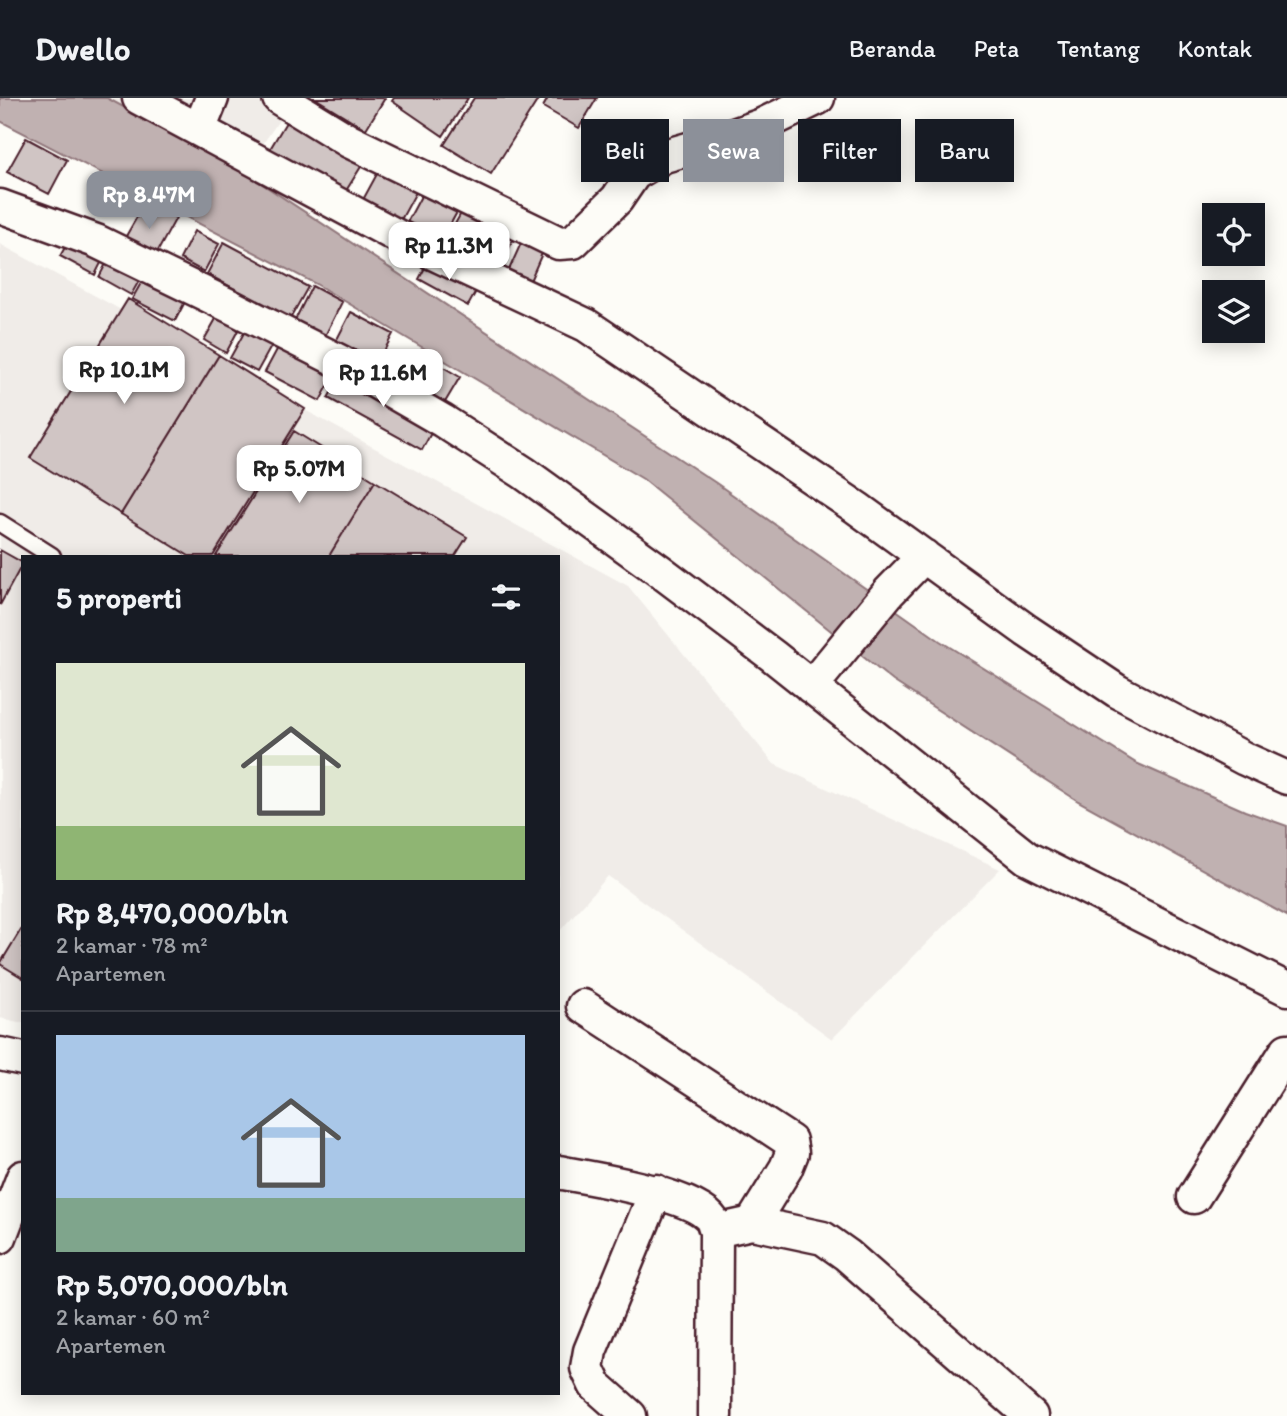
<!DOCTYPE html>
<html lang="id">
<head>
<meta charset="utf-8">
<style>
  body { margin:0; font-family:Itim,sans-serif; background:#20242c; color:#f1f3f6; height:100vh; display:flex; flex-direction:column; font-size:26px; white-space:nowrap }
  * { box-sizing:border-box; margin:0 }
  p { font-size:23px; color:#9ea1a6 }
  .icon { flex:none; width:38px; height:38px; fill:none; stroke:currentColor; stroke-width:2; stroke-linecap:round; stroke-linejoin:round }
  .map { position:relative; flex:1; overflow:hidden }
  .panel { position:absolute; left:21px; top:457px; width:539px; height:840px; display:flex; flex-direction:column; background:#171b24; border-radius:0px; box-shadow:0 4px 18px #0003 }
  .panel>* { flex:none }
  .guide { position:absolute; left:581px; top:21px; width:600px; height:63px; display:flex; gap:14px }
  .buttons { position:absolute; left:1202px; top:105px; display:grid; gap:14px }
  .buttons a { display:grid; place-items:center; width:63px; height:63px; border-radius:0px; background:#171b24; box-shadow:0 4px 18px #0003; font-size:35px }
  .price { position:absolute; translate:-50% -60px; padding:0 16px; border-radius:14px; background:#fff; color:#222; font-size:23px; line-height:46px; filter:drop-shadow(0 2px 4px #0008) }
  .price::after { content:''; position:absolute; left:50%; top:42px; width:21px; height:16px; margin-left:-10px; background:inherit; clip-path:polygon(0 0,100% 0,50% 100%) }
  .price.active { background:#8c9099; color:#fff }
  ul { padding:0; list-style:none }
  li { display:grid; align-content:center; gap:14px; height:371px; padding:0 35px }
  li+li { border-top:2px solid #363941 }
  li span { display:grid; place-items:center; height:217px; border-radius:0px; color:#555 }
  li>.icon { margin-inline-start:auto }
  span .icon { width:126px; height:126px; fill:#fffc; stroke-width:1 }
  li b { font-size:30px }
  h2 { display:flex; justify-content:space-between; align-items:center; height:84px; padding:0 35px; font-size:30px }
  .chip { padding:0 24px; border-radius:0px; background:#171b24; box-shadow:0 4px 18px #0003; font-size:24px; line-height:63px }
  .chip.active { background:#8c9099; color:#fff }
  header { display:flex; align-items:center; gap:42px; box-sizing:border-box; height:98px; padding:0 35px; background:#171b24; border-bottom:2px solid #363941 }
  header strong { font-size:33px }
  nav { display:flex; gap:38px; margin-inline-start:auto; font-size:24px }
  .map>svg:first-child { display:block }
</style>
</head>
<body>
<header>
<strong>Dwello</strong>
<nav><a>Beranda</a><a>Peta</a><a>Tentang</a><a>Kontak</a></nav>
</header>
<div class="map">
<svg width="1287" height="1318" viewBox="0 0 1287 1318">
  <rect width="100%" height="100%" fill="#fdfcf7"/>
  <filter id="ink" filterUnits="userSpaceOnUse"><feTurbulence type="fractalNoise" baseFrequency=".0143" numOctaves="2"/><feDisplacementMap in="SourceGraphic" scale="14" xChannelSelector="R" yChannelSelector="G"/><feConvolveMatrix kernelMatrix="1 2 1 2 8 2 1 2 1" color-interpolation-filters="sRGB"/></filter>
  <g filter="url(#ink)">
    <path fill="#f0ece8" d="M107,0H294L244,74Z
      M0,146L628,488L774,666L1000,771L832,941L608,778L558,835V458H23V925L0,920Z"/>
    <path fill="#c0b1b1" stroke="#91777b" stroke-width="2" d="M0,0H107L244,74L716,385L940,543L1136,665L1245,713L1287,728V818L1078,703L893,583L643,381L316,186L0,23Z"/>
    <path fill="#d0c5c4" stroke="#4a1f2b" stroke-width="2" d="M315,0H385L366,31Z
      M394,0H468L443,38L392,3Z
      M474,0H539L491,76L444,47Z
      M548,0H597L579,30L543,9Z
      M292,14L367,59L344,96L270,51Z
      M26,40L67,62L49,96L7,74Z
      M383,65L421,85L397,129L359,109Z
      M428,85L462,105L439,147L405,128Z
      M146,103L176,120L153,162L122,145Z
      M465,108L493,124L474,157L446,142Z
      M496,121L518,131L500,170L478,160Z
      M194,133L219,146L204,174L180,161Z
      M526,134L547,144L530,183L508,174Z
      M72,137L106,155L95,177L60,158Z
      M224,144L308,189L290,221L207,176Z
      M111,156L144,174L131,197L99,179Z
      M430,160L479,188L468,208L419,181Z
      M145,178L187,200L175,223L132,201Z
      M312,188L342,204L325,238L295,222Z
      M128,201L219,257L121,416L30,360Z
      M221,212L243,223L226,255L204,242Z
      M351,214L393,236L375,270L334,247Z
      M250,224L277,238L257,274L230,260Z
      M281,244L336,273L320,303L265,274Z
      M418,254L460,279L444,306L402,282Z
      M219,257L305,311L213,458H189L121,416Z
      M345,270L438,322L422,352L328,300Z
      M294,333L375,383L329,458H216Z
      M375,383L467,439L455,458H329Z
      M0,452L23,465L0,507Z
      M23,828V880L0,866Z"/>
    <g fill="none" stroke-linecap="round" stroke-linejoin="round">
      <g stroke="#4a1f2b" stroke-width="21">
        <path id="lane" d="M0,425L52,458"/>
      </g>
      <g stroke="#4a1f2b" stroke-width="37">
        <path id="street" d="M139,0L401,140L586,227L857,410L1027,533L1117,593L1245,661L1287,680
          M279,0L349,43L559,145L573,144L617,101L634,76L664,58L720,42L762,27L818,0
          M199,32L212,0
          M0,108L96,143L232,209L341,264L443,323L524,375L660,473L773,558L1027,760L1287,891
          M811,589L889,494L924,458
          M583,908L790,1043L792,1055L786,1070L752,1125L716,1133
          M0,956L23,961
          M558,1074C590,1080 695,1096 712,1122C714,1126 714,1129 716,1133L715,1318
          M1194,1099L1287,952
          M752,1125L823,1140L847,1157L1031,1318
          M0,1139L23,1079
          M630,1318L595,1287L587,1270L590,1253L656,1093"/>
      </g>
      <use href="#lane" stroke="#fdfcf7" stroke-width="16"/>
      <use href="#street" stroke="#fdfcf7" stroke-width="32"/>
    </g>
  </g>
</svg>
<div class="buttons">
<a><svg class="icon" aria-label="locate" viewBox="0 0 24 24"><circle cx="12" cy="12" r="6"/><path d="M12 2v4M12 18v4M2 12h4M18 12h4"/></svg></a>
<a><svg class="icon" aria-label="layers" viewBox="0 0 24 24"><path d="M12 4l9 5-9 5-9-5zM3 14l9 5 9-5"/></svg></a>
</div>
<b class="price active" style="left:149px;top:133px">Rp 8.47M</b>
<b class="price" style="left:449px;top:184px">Rp 11.3M</b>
<b class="price" style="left:124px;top:308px">Rp 10.1M</b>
<b class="price" style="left:383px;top:311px">Rp 11.6M</b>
<b class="price" style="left:299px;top:407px">Rp 5.07M</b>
<div class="guide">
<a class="chip">Beli</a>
<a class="chip active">Sewa</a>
<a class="chip">Filter</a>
<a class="chip">Baru</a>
</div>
<section class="panel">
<h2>5 properti<svg class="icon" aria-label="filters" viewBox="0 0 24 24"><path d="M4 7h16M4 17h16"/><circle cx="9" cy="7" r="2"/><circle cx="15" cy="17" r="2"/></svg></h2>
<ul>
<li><span style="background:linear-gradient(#dfe7d0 75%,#8fb573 0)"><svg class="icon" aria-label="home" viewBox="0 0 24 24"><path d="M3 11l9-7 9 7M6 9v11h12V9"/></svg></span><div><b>Rp 8,470,000/bln</b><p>2 kamar · 78 m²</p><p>Apartemen</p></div></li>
<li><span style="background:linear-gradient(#a9c7e8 75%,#7fa58c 0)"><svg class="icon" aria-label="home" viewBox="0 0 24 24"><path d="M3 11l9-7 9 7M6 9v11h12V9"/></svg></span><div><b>Rp 5,070,000/bln</b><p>2 kamar · 60 m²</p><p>Apartemen</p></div></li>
</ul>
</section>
</div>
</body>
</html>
